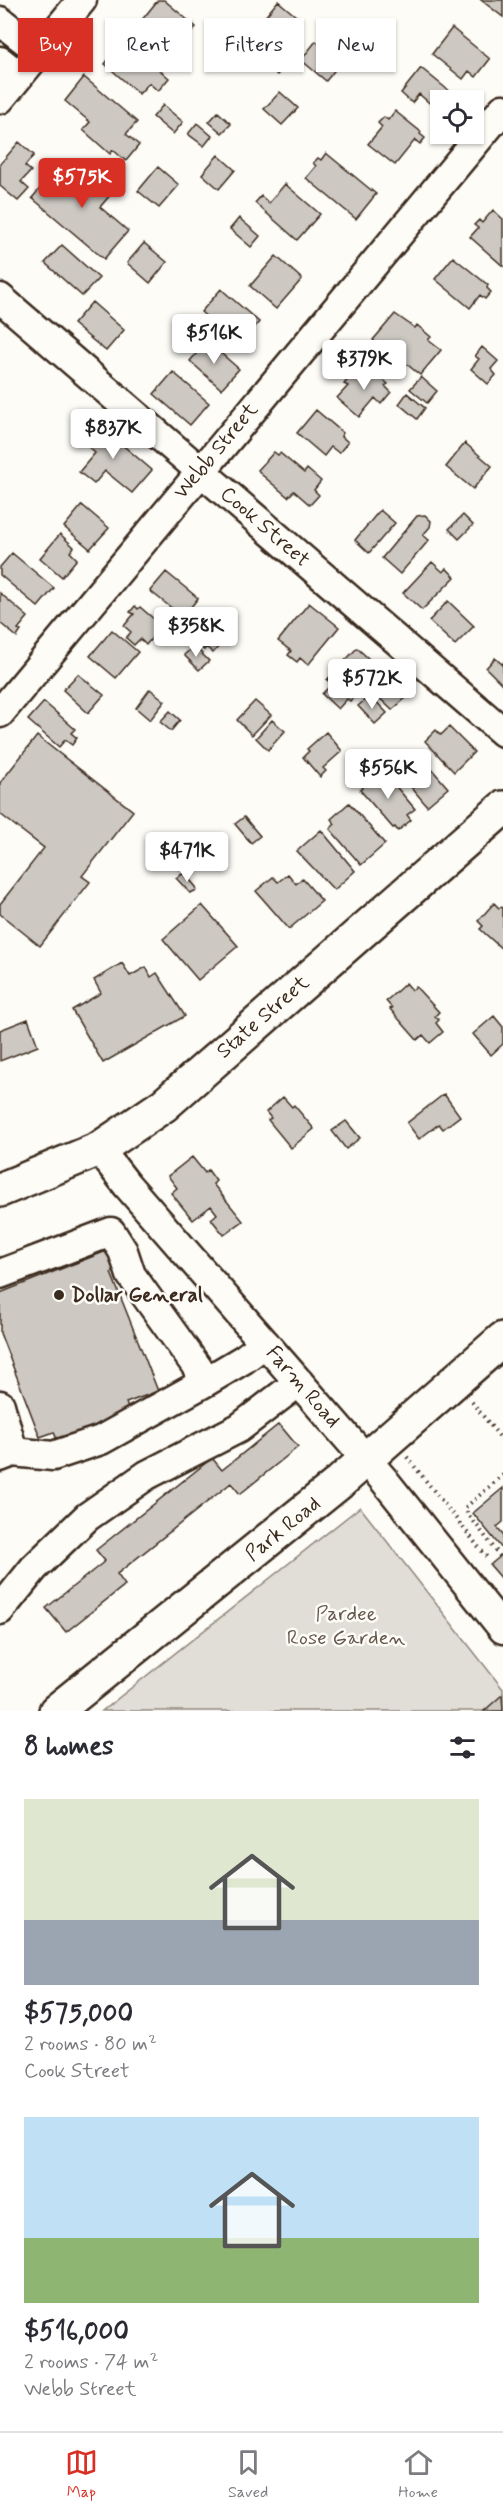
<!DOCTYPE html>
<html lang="en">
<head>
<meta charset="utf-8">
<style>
  body { margin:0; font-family:Mynerve,sans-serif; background:#f7f7f7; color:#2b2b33; height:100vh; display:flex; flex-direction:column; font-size:22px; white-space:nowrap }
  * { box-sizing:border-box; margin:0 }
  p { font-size:20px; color:#7c7c81 }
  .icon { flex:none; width:33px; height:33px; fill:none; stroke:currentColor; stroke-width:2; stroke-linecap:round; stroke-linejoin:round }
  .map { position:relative; height:1711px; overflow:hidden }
  .sheet { display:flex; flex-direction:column; background:#fff; flex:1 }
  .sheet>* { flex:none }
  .top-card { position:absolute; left:18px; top:18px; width:468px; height:54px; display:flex; gap:12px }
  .controls { position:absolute; left:430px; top:90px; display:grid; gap:12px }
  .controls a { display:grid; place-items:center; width:54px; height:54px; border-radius:0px; background:#fff; box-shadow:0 2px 4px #0004; font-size:30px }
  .price { position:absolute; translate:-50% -51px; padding:0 14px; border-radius:6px; background:#fff; color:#222; font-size:20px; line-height:39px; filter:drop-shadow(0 2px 3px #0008) }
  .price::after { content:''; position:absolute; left:50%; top:36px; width:18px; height:14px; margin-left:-9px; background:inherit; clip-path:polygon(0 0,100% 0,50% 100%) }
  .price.active { background:#d93025; color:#fff }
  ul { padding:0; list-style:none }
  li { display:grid; align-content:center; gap:12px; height:318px; padding:0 24px }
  li span { display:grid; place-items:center; height:186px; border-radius:0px; color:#555 }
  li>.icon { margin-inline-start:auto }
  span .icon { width:108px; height:108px; fill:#fffc; stroke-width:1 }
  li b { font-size:26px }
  h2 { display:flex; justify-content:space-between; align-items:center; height:72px; padding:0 24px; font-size:26px }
  .pill { padding:0 21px; border-radius:0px; background:#fff; box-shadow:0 2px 4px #0004; font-size:21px; line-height:54px }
  .pill.active { background:#d93025; color:#fff }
  .tabs { display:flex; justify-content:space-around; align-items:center; height:84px; border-top:2px solid #e1e1e2; background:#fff; font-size:16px; color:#7c7c81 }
  .tabs a { display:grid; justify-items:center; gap:3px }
  .tabs .active { color:#d93025 }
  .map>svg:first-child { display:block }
</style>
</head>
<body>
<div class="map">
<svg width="503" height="1711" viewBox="0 0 503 1711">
  <rect width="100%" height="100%" fill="#fdfcf7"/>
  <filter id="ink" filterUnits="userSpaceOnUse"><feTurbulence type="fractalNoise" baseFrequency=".0167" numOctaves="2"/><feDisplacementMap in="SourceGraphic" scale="12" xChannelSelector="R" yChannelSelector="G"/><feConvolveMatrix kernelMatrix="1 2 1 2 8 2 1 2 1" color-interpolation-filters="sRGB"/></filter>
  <g filter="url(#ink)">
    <path fill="#e1ded7" stroke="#8e847a" stroke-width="1.5" d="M360,1507L503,1689V1711H102Z"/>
    <path fill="#cdc8c2" stroke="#3b2a1e" stroke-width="1.5" d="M158,0H164L196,27L172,55L156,41L159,37L141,21Z
      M481,0H503V17Z
      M278,1L296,16L273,43L255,29Z
      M452,28L490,59L476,77L469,71L463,79L432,54Z
      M247,38L274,60L267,67L241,45Z
      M125,40L169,78L158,91L149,83L139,94L105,64L113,54L110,52L114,47L117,50Z
      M316,41L341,62L326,81L301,60Z
      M279,55L288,63L277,75L269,67Z
      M421,68L459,99L458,100H441V113L419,94L412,103L401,93Z
      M84,77L137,122L126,134L139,145L126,161L113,150L110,154L83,130L90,122L65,101Z
      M280,92L298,108L282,125L264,109Z
      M163,105L183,122L173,134L153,117Z
      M395,111L421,132L420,134L425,138L420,144L415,140L395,165L368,144L382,127L378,123L384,117L388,120Z
      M218,112L231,124L222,133L209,122Z
      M197,123L212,136L204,146L188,134Z
      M19,142L34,155L25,166L31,171L21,182L29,189L18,201L0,186V164Z
      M326,153L376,194L356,219L306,178L316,166L313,163L318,158L321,160Z
      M218,155L235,170L219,189L202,174Z
      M76,163L112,193L100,207L128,231L104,259L32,198L56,170L64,177Z
      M158,167L179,185L159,208L138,191Z
      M285,184L320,214L297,240L255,203L261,196L269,203Z
      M493,210L503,219V266L470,237L478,228L474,225L479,220L482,223Z
      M239,218L260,236L251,247L230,229Z
      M144,243L167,262L150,283L127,263Z
      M62,245L99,278L82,296L45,263Z
      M276,256L302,279L276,309L250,286Z
      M453,257L488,285L487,288L491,292L485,299L480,295L470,308L435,279Z
      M221,289L259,322L239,345L201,312Z
      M92,302L124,330L106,351L73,324Z
      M395,314L415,328L417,325L431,337L428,340L441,350L420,375L398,357L394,361L373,340Z
      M207,341L239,369L221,389L190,361Z
      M482,347L498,361L491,369L496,375L488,384L471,369L479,359L475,356Z
      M366,365L388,384L385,386L391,392L381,404L375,398L359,417L337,398L348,386L344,384L350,377L353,380Z
      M173,372L209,403L190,425L154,394Z
      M421,377L437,391L427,403L410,389Z
      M407,393L425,408L417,419L399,404Z
      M316,410L343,433L341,436L348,442L339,453L331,447L324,456L297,433Z
      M101,422L114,433L112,436L152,470L132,493L105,471L94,484L79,472L95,453L84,443Z
      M465,443L492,466L473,489L446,467Z
      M274,452L278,455L280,453L304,473L307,469L321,481L314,490L319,495L310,505L294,491L288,497L262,475L258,470Z
      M82,505L109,528L90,549L64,527Z
      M380,510L395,523L369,553L355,540Z
      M425,515L431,521L430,527L423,535L429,540L400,574L382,558L417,516Z
      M463,515L473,525L459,539L449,529Z
      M60,534L74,547L70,552L77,559L62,577L40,558Z
      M12,553L54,588L38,607L0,575V567Z
      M432,562L443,572L446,568L455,577L422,610L403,593Z
      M166,572L198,598L183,617L150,591Z
      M0,593L28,617L18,629L21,631L17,637L0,623Z
      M448,601L474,626L455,645L429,621Z
      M309,603L339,627L308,665L300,658L297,662L288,655L291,651L278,641Z
      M135,606L138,609L140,607L162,626L146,645L140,639L134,645L126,638L131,632L124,626L134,614L130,612Z
      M207,616L222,631L213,640L219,646L213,653L206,647L204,650L186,633L198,621L200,623Z
      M112,630L138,652L116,678L90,656Z
      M194,646L209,661L199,670L184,655Z
      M357,648L380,669L350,701L347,699L338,709L322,694L332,684L327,680Z
      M495,658L502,664L503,663V685L486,668Z
      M78,674L104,695L88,713L63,690Z
      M391,674L402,686L399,689L407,697L392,710L372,691Z
      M150,689L165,701L150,720L136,708Z
      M370,695L387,713L375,724L358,706Z
      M255,701L271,715L252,735L237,720Z
      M44,702L75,729L71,733L77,738L72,745L65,740L59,747L28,720Z
      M170,711L180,720L171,731L160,722Z
      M272,720L285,731L268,750L256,738Z
      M449,727L474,752L454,772L425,741L436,730L441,735Z
      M326,732L342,751L323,768L326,771L320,777L303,757L309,751L307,749Z
      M37,736L133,811L82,876L90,882L40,946L0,914V904L44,848L0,814V783Z
      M416,751L448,788L427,806L395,768Z
      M382,770L415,809L407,815L411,820L398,831L395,827L393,828L360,790L363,787L361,785L369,777L372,780Z
      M349,803L385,844L361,865L330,829L335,824L331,819Z
      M244,817L260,836L251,843L235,824Z
      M321,830L355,871L334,890L297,851Z
      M184,873L196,887L197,890L190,893L176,878Z
      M288,874L296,884L302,878L322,901L289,929L256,891L273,877L278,882Z
      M494,903L499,908L501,907L503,908V950L480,929L483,926L478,921Z
      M202,905L238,946L198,980L163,939Z
      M122,963L130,976L146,967L151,977L157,973L185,1016L103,1063L72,1010L101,993L94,980Z
      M406,983L412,990L416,987L439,1012L435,1016L439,1020L436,1023L443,1032L430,1043L423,1035L417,1040L390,1009L392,1008L386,1001Z
      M494,1016L503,1027V1044L491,1055L473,1034Z
      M28,1019L38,1046L0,1061V1030Z
      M444,1094L460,1116L443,1129L439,1124L419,1139L407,1123Z
      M283,1097L292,1107L294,1105L314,1129L291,1148L268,1120L271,1118L266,1112Z
      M346,1121L360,1138L346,1149L332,1131Z
      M192,1157L205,1173L208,1170L216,1181L213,1184L243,1221L224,1235L211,1219L217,1214L211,1206L193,1220L171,1193L177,1188L168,1176Z
      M109,1250L117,1271L111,1273L158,1391L126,1403L131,1415L58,1443L54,1432L40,1437L0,1333V1293Z
      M279,1424L298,1447L240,1494L231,1483L117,1574L125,1585L66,1632L46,1608L105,1561L96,1550L212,1458L222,1470Z
      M503,1488V1522L497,1527L503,1534V1550L473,1513Z
      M503,1554V1580L490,1565Z
      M502,1695L503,1711H484Z"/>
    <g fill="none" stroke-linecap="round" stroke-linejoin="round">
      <g stroke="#3b2a1e" stroke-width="33">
        <path id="minor" d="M0,21L39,51
          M0,61L19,76
          M0,99L82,0
          M0,298L503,732
          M0,713L503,109
          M99,1149L127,1185L384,1480L503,1629
          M0,1274L111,1232L123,1251L131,1275L207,1381L244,1359L265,1343
          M0,1405L13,1452L0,1457
          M13,1452L53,1456L101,1440L207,1381
          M0,1610L34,1568L87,1517L147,1475L239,1428L299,1382"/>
      </g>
      <g stroke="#3b2a1e" stroke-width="38">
        <path id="major" d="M0,1190L99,1149L164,1105L503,808
          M56,1711L340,1482L503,1339"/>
      </g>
      <path stroke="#3b2a1e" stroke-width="4" stroke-dasharray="1.5 4.5" stroke-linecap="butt" d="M472,1402L503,1441
        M407,1457L489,1560
        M500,1556L466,1511V1507L503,1475"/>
      <use href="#minor" stroke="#fdfcf7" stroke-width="28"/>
      <use href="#major" stroke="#fdfcf7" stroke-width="33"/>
    </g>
  </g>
  <circle fill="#3b2a1e" stroke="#fdfcf7" stroke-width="2" cx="59" cy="1295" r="6"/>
  <g text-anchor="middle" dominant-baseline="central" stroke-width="5" stroke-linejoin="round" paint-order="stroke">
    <g font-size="21" fill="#3b2a1e" stroke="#fdfcf7">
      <text transform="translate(216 451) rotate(-50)">Webb Street</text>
      <text transform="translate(265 527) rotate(41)">Cook Street</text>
      <text transform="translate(263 1017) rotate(-41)">State Street</text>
      <text transform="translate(303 1387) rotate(49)">Farm Road</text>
      <text transform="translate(283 1529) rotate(-39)">Park Road</text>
    </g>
    <g font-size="21" font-weight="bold" fill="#3b2a1e" stroke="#fdfcf7" text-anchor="start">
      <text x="71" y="1295">Dollar General</text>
    </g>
    <g font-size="21" fill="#64574c" stroke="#fdfcf7">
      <text x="346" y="1614">Pardee<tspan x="346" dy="24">Rose Garden</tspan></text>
    </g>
  </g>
</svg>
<div class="controls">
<a><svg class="icon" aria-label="locate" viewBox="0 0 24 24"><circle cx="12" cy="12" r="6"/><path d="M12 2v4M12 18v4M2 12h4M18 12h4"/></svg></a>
</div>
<b class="price active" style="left:82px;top:209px">$575K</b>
<b class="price" style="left:214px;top:365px">$516K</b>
<b class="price" style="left:364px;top:391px">$379K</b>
<b class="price" style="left:113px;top:460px">$837K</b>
<b class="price" style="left:196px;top:658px">$358K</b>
<b class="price" style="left:372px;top:710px">$572K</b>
<b class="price" style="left:388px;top:800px">$556K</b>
<b class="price" style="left:187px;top:883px">$471K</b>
<div class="top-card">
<a class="pill active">Buy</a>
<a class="pill">Rent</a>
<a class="pill">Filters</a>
<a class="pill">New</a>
</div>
</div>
<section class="sheet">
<h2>8 homes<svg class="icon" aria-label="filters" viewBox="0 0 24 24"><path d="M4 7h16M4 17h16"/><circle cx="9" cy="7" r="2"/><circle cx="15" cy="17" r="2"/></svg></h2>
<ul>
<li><span style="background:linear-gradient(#dfe7d0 65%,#9aa5b1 0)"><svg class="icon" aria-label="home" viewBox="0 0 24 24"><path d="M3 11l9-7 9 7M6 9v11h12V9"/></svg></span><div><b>$575,000</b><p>2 rooms · 80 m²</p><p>Cook Street</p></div></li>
<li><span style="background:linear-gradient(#bfe0f5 65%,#8fb573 0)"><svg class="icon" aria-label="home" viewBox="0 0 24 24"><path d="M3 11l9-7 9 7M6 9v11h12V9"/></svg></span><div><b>$516,000</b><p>2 rooms · 74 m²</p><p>Webb Street</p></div></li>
</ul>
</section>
<nav class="tabs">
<a class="active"><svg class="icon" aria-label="map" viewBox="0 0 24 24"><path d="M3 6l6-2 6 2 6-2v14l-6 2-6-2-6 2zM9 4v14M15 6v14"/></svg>Map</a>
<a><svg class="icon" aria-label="saved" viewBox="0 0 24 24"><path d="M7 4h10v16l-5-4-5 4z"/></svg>Saved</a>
<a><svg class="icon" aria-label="home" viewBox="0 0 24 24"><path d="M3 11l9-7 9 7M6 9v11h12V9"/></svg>Home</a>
</nav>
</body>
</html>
